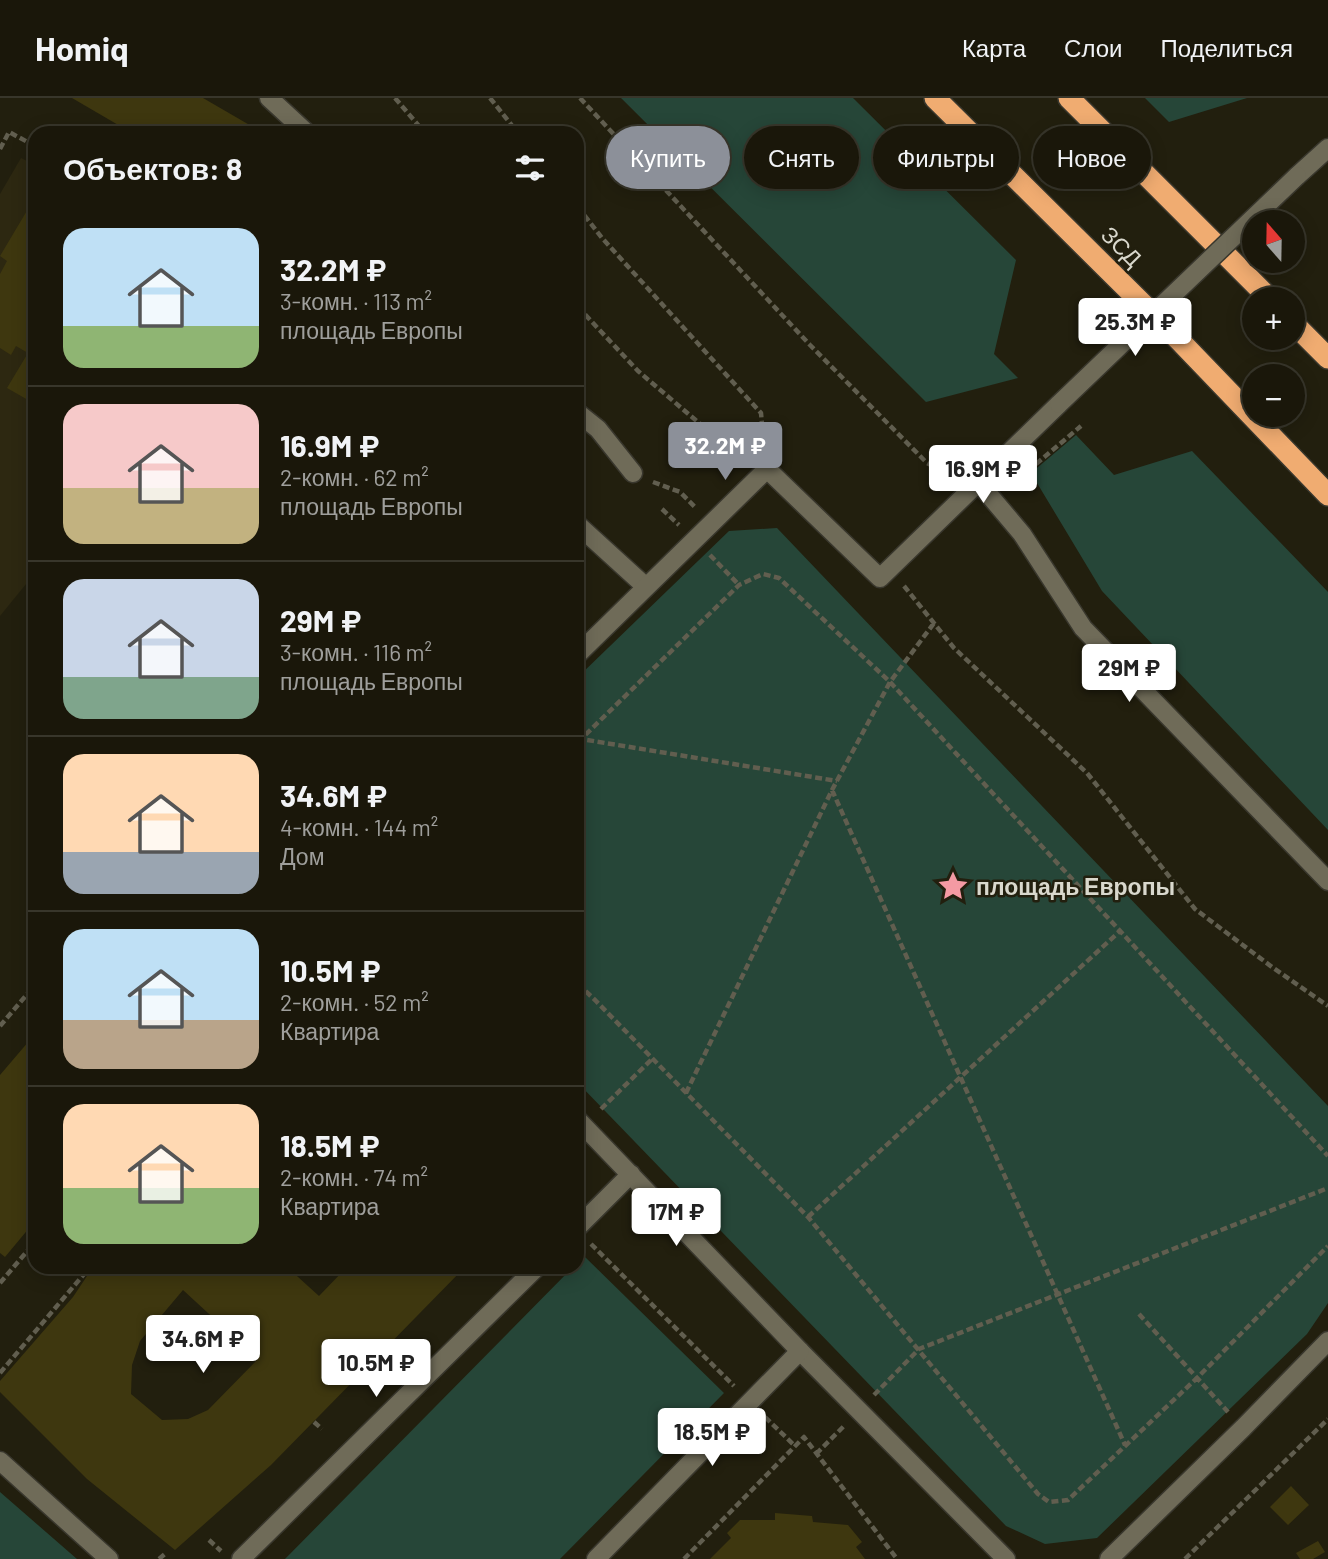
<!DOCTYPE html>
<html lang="ru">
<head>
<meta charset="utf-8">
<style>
  body { margin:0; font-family:Barlow,sans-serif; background:#232013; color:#f1f3f6; height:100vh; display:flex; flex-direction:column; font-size:26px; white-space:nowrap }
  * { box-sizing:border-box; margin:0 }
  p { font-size:23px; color:#9f9f9c }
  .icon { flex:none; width:38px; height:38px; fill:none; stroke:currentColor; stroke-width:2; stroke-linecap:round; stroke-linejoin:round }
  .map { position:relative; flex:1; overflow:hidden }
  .panel { position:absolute; left:28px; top:28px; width:556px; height:1148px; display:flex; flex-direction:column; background:#1a170a; border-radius:21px; box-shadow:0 4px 18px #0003,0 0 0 2px #38362b }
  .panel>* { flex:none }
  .banner { position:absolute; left:606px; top:28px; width:616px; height:63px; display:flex; gap:14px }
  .needle { width:46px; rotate:340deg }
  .buttons { position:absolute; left:1242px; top:112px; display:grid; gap:14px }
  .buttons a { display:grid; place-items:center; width:63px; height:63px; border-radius:50%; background:#1a170a; box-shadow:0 4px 18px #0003,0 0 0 2px #38362b; font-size:35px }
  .price { position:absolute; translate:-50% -60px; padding:0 16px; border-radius:7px; background:#fff; color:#222; font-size:23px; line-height:46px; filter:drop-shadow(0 2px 4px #0008) }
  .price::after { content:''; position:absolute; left:50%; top:42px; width:21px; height:16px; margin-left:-10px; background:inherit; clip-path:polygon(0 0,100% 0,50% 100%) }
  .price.active { background:#8c9099; color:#fff }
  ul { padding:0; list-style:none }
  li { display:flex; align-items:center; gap:21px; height:175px; padding:0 35px }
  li+li { border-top:2px solid #38362b }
  li span { display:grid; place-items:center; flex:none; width:196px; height:140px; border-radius:21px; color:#555 }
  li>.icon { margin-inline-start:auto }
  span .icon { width:84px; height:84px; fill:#fffc; stroke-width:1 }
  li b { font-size:30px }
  h2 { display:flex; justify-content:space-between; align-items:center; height:84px; padding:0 35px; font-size:30px }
  .tag { padding:0 24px; border-radius:32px; background:#1a170a; box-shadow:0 4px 18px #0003,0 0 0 2px #38362b; font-size:24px; line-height:63px }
  .tag.active { background:#8c9099; color:#fff }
  header { display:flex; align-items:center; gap:42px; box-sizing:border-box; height:98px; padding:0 35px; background:#1a170a; border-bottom:2px solid #38362b }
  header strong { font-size:33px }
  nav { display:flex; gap:38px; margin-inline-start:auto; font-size:24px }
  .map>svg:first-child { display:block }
</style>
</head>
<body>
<header>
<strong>Homiq</strong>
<nav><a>Карта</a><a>Слои</a><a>Поделиться</a></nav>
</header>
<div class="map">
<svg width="1328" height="1461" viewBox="0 0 1328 1461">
  <rect width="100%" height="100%" fill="#221f0e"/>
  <path fill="#2d2811" d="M21,60L35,67V475L0,518V96Z"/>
  <path fill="#264638" d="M621,0H853L1016,162L994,256L1018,280L926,304Z
    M1145,0H1247L1169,24Z
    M1076,337L1114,377L1192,353L1328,494V732L1102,493L1031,375Z
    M777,430L1328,1008V1205L1307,1236L1097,1440L1045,1446L1006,1428L578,985V579L729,433Z
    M584,1158L724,1295L560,1461H285L573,1169H578V1165Z
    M0,1394L77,1461H0Z"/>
  <path fill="#3e370f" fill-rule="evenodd" d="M72,0H203L253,29L249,35H132Z
    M28,111L35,115V306L7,290L28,255L16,248L11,257L0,250V176L7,163L0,158Z
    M35,936V1123L5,1159L0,1155V977Z
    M93,1169H287L319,1198L347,1169H465L271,1367L175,1452L87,1381L0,1294V1283L73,1199ZM183,1192L258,1261L208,1312L188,1321L162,1322L131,1296L132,1267L140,1243Z
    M1291,1388L1309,1407L1288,1427L1270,1409Z
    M775,1415L812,1418L813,1424L848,1427L862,1444L856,1449L865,1461H710L731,1440L727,1435L740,1422H775Z
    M1318,1443L1325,1454L1313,1461H1300L1296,1455Z"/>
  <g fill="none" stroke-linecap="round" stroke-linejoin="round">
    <g stroke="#39372d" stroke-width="21">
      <path id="lane" d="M269,0L307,35
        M578,315L598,331L633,375
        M578,427L645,488
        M800,1253L1006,1461
        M1109,1461L1243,1330L1328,1243"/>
    </g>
    <g stroke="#39372d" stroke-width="21">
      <path id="street" d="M1297,78L1328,50
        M979,385L1022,436L1083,530L1328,783
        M578,556L767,371L880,480L1059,306
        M578,1022L800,1253L596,1461
        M578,1129L631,1076
        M0,1363L109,1461
        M241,1461L537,1169"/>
    </g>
    <g stroke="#39372d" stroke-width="24">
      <path id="highway" d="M935,0L1179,242L1328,397
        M1069,0L1270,201
        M1293,225L1328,260"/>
    </g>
    <path stroke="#615e4f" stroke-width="4.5" stroke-dasharray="7 3.5" stroke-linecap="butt" d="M395,0L425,35
      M490,0L518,35
      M580,0L810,247L927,365L951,377
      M0,51L9,34L35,48
      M578,109L602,140L761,315L764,349
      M578,209L638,273L726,348L748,360
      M1036,366L1081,328
      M653,384L680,394L696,410
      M662,411L679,427
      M710,457L739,487
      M904,488L954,550L1087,675L1195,811L1272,869L1328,908
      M578,638L581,641L837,683
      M578,644L739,487L763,476L779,480L890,584L1328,1058
      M832,692L1125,1347
      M578,886L595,902L808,1119L1038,1396L1049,1404L1068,1402L1197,1280L1328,1148
      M0,928L35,887
      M686,995L832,692L890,584L934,525
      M601,1011L653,960
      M808,1119L1120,833
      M591,1146L734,1288
      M0,1185L35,1144
      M1139,1216L1228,1314
      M0,1275L90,1169
      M874,1297L919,1251L1328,1090
      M765,1319L795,1348
      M314,1324L322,1331
      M816,1356L844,1328
      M209,1442L221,1453
      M159,1461L166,1455
      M684,1461L804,1339L897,1461
      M1185,1461L1328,1321"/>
    <use href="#lane" stroke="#6f6b58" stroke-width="18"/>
    <use href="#street" stroke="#6f6b58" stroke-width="18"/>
    <use href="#highway" stroke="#f0ac71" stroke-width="21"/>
    <g stroke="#39372d" stroke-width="21" stroke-linecap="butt">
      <path id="street-bridge" d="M1059,306L1297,78"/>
    </g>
    <use href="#street-bridge" stroke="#6f6b58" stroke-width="18"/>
  </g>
  <defs>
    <g id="sight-bare" transform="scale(2.415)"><path d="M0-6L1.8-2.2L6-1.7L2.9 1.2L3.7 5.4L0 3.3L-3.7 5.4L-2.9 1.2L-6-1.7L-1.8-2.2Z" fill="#f49aa3" stroke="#221f0e" stroke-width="2.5" paint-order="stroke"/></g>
  </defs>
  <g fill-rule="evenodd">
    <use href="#sight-bare" x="953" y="788"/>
  </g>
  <g text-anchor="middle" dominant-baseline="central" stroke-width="5" stroke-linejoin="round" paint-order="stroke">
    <g font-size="23" fill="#d9d8cd" stroke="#221f0e">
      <text transform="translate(1122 148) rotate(45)">ЗСД</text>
    </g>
    <g font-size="23" font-weight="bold" fill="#d9d8cd" stroke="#221f0e" text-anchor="start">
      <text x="976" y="788">площадь Европы</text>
    </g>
  </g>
</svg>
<div class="buttons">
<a><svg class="needle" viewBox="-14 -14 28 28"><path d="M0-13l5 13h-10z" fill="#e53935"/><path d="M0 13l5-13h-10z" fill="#9f9f9c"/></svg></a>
<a>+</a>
<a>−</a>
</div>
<b class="price" style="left:1135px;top:260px">25.3M ₽</b>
<b class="price active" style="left:725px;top:384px">32.2M ₽</b>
<b class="price" style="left:983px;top:407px">16.9M ₽</b>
<b class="price" style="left:1129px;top:606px">29M ₽</b>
<b class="price" style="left:676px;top:1150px">17M ₽</b>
<b class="price" style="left:203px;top:1277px">34.6M ₽</b>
<b class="price" style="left:376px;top:1301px">10.5M ₽</b>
<b class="price" style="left:712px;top:1370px">18.5M ₽</b>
<div class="banner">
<a class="tag active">Купить</a>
<a class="tag">Снять</a>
<a class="tag">Фильтры</a>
<a class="tag">Новое</a>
</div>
<section class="panel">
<h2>Объектов: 8<svg class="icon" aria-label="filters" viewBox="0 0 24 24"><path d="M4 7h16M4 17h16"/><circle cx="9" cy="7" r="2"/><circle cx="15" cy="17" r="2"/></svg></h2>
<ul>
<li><span style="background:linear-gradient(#bfe0f5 70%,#8fb573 0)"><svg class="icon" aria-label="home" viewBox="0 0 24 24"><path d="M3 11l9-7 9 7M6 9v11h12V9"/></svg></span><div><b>32.2M ₽</b><p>3-комн. · 113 m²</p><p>площадь Европы</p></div></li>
<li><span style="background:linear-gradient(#f6c9c9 60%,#c2b280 0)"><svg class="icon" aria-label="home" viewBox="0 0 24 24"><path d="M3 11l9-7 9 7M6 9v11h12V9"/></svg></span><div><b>16.9M ₽</b><p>2-комн. · 62 m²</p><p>площадь Европы</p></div></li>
<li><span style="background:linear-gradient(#c9d6e8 70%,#7fa58c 0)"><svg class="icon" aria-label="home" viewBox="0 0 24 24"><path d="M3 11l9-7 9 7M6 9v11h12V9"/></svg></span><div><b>29M ₽</b><p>3-комн. · 116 m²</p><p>площадь Европы</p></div></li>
<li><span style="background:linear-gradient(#ffd9b3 70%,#9aa5b1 0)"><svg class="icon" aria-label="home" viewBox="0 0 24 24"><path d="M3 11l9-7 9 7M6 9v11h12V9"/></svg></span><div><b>34.6M ₽</b><p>4-комн. · 144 m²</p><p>Дом</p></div></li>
<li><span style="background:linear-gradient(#bfe0f5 65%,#b9a48a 0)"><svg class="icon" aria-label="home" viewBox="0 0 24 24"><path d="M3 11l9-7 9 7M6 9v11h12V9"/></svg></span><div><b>10.5M ₽</b><p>2-комн. · 52 m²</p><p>Квартира</p></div></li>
<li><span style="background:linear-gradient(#ffd9b3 60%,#8fb573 0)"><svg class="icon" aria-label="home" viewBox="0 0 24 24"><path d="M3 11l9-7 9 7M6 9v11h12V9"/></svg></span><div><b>18.5M ₽</b><p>2-комн. · 74 m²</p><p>Квартира</p></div></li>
</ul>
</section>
</div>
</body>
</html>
